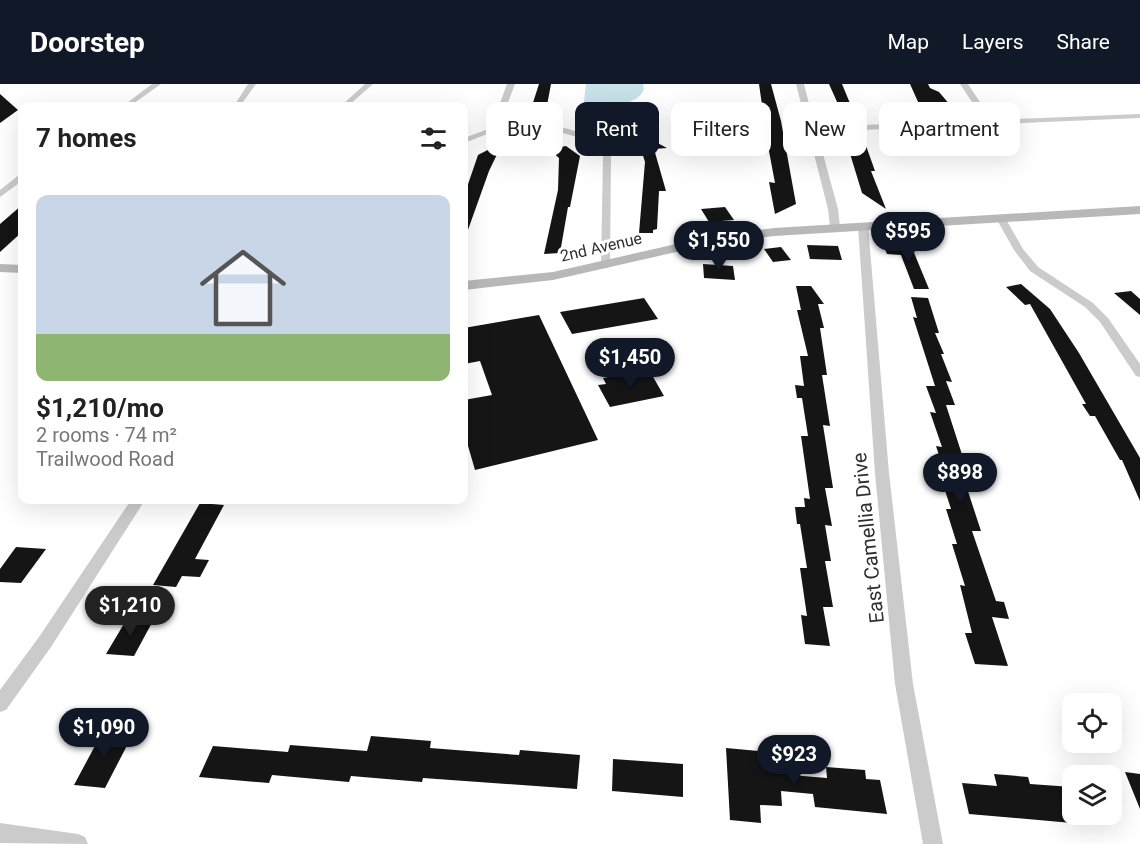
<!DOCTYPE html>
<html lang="en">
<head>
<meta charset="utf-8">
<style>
  body { margin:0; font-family:Roboto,sans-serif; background:#f2f2f2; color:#222; height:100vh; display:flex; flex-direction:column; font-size:22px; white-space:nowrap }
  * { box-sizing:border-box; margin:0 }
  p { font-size:20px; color:#767676 }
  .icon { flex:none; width:33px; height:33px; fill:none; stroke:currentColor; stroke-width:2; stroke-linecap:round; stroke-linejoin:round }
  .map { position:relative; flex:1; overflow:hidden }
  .side { position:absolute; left:18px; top:18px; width:450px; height:402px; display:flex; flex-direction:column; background:#fff; border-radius:12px; box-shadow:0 6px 24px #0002 }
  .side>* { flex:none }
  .top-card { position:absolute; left:486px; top:18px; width:564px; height:54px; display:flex; gap:12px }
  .buttons { position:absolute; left:1062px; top:609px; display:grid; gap:12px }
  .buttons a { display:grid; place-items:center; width:60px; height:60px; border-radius:12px; background:#fff; box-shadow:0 6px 24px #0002; font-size:30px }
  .price { position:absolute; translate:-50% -51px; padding:0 14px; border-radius:21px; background:#111827; color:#fff; font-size:20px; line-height:39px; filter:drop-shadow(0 2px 3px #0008) }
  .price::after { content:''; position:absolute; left:50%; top:36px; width:18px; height:14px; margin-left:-9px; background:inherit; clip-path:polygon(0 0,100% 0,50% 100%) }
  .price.on { background:#222; color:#fff }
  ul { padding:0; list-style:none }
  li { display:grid; align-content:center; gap:12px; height:318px; padding:0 18px }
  li span { display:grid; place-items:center; height:186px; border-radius:12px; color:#555 }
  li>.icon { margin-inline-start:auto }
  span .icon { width:108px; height:108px; fill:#fffc; stroke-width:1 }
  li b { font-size:26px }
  h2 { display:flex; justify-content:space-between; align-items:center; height:72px; padding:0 18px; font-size:26px }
  .pill { padding:0 21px; border-radius:12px; background:#fff; box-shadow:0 6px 24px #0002; font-size:21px; line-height:54px }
  .pill.on { background:#111827; color:#fff }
  header { display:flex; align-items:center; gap:36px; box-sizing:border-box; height:84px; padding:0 30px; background:#111827; color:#fff }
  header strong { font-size:28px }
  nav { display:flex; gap:33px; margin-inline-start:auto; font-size:21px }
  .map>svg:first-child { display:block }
</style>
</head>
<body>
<header>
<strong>Doorstep</strong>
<nav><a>Map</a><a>Layers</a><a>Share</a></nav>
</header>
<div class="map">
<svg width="1140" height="760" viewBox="0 0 1140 760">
  <rect width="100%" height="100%" fill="#fff"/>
  <path fill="#c8e2ea" d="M586,0H643L644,5C641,14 633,16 625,20C609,27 601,39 583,25Z"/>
  <path fill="#151515" d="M539,0H551L545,32L529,31Z
    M759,0H771L781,37L796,120L775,130L769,98L775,99L765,46H761L757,21H762Z
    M829,0H842L854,29H842Z
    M910,0H928L930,4L939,8L951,22L939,29H923Z
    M0,10L18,26L0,39Z
    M627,43L667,64L654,65L666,107H659L657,145L653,146V149H639L645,78L641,65L638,66Z
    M850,54L864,56L875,87H871L886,125L862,109L848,63Z
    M503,58L489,87L464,157V112L478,71Z
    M566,62L580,72L570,123H568L560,169L544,170L558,106L559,74L549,65Z
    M22,121V148L0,168V140Z
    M725,123L734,136L709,138L701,125Z
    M882,158L910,159L929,205H914L901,171L887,170Z
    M807,161L838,162L842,176L810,175Z
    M781,163L791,176L773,178L764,165Z
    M703,180L733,182L735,196L704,194Z
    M1021,200L1050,225L1079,269L1140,374V417L1122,376H1120L1095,332H1090L1082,320H1086L1030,220L1025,221L1006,203Z
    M796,202H811L824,220H818L824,244H820L827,291H822L830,342L823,341L833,404H825L832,442L825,441L831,477H825L833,523H823L830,562L805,560L801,531L807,532L800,484H807L800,440H797L795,423H805L804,414L810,415L801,352H808L802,314H797L795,301L804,302L800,272H808L797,226H801Z
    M1131,207L1140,215V231L1114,209Z
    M911,213L928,214L939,249H935L944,270H941L952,298L946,297L955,321H946L967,386H961L981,447H972L996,517L1004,518L1009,535L992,533L1008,582L975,580L965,549H972L960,501L965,502L952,460H957L946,425H951L940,391L946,392L936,362L942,363L930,328L936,329L926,302H935L913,233L917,234Z
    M644,214L658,235L572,250L560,228Z
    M539,231L598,356L475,386L464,348V316L492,311L480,277L464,280V244Z
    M639,287L643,292L652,291L664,312L610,323L598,301L606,300L603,294Z
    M200,419L224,421L195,475L209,476L200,493L182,492L176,503L153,501Z
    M16,463L46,465L21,499L0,498V485Z
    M128,533L154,535L134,572L106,570Z
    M104,645L134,648L105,704L74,701Z
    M371,652L431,657L430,664L519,671L520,666L580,671L577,705L423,694L422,698L351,692L349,698L272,691L269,699L199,693L213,662L288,668L290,661L367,667Z
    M726,664L789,670L791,691L827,694L826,683L865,686L866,695L880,696L887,730L815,723L813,710L781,707L782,722L760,721L761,739L730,736Z
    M613,675L683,680V713L612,707Z
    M1125,688L1140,690V725Z
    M994,690L1028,693L1030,700L1072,703V739L969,730L962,699L997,702Z"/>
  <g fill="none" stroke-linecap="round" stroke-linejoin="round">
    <path fill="#cbcbcb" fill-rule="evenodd" d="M152,0H161L130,22H123Z
      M248,0H256L240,22H234Z
      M365,0H373L348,22H341Z
      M507,0H515L499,42C539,39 583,38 611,71L610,183L606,184L601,181L603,72L581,54L555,47H495L464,59V54L491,44Z
      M796,0H804L815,43L984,36L960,0H968L992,36L1140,30V34L817,48L838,125L840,143L835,146L830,143L828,125Z
      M19,91H22V97L0,113V106Z
      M998,132H1004L1023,165L1038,183L1093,219L1108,234L1140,280V293L1136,292L1100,238L1085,223L1030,187L1014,166L996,134Z
      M863,139L868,142L889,389L913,600L943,760H923L895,600L875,389L858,142Z
      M131,416H145L51,563L6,626L0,628V606L39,553Z
      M0,739L78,750L85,753L88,760L0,759Z"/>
    <path fill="#b8b8b8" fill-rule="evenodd" d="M1140,122V130L774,152L707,161L553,196L464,206V197L553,188L707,153L774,144Z
      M0,180L22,181V189L0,188Z"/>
  </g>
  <g text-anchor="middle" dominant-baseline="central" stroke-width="6" stroke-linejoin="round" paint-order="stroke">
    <g font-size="16" fill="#2e2e2e" stroke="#fff">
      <text transform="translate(601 163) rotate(-13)">2nd Avenue</text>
    </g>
    <g font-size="20" fill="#2e2e2e" stroke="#fff">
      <text transform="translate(868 454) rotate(-96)">East Camellia Drive</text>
    </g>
  </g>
</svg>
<div class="buttons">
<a><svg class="icon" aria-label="locate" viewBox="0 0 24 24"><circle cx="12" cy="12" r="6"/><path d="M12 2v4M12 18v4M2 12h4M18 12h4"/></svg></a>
<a><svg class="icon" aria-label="layers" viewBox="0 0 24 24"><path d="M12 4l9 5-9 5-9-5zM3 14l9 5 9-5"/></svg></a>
</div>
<b class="price" style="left:908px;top:179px">$595</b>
<b class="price" style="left:719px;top:188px">$1,550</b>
<b class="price" style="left:630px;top:305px">$1,450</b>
<b class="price" style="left:960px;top:420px">$898</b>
<b class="price on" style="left:130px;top:553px">$1,210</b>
<b class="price" style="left:104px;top:675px">$1,090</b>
<b class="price" style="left:794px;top:702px">$923</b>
<div class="top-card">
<a class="pill">Buy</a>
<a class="pill on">Rent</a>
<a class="pill">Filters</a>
<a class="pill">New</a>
<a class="pill">Apartment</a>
</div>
<section class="side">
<h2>7 homes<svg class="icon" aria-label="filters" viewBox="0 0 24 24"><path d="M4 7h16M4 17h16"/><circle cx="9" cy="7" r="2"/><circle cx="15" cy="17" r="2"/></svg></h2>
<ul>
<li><span style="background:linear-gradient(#c9d6e8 75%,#8fb573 0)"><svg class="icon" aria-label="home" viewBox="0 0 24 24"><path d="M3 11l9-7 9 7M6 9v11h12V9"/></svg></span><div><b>$1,210/mo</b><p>2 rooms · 74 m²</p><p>Trailwood Road</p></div></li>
</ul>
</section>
</div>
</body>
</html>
